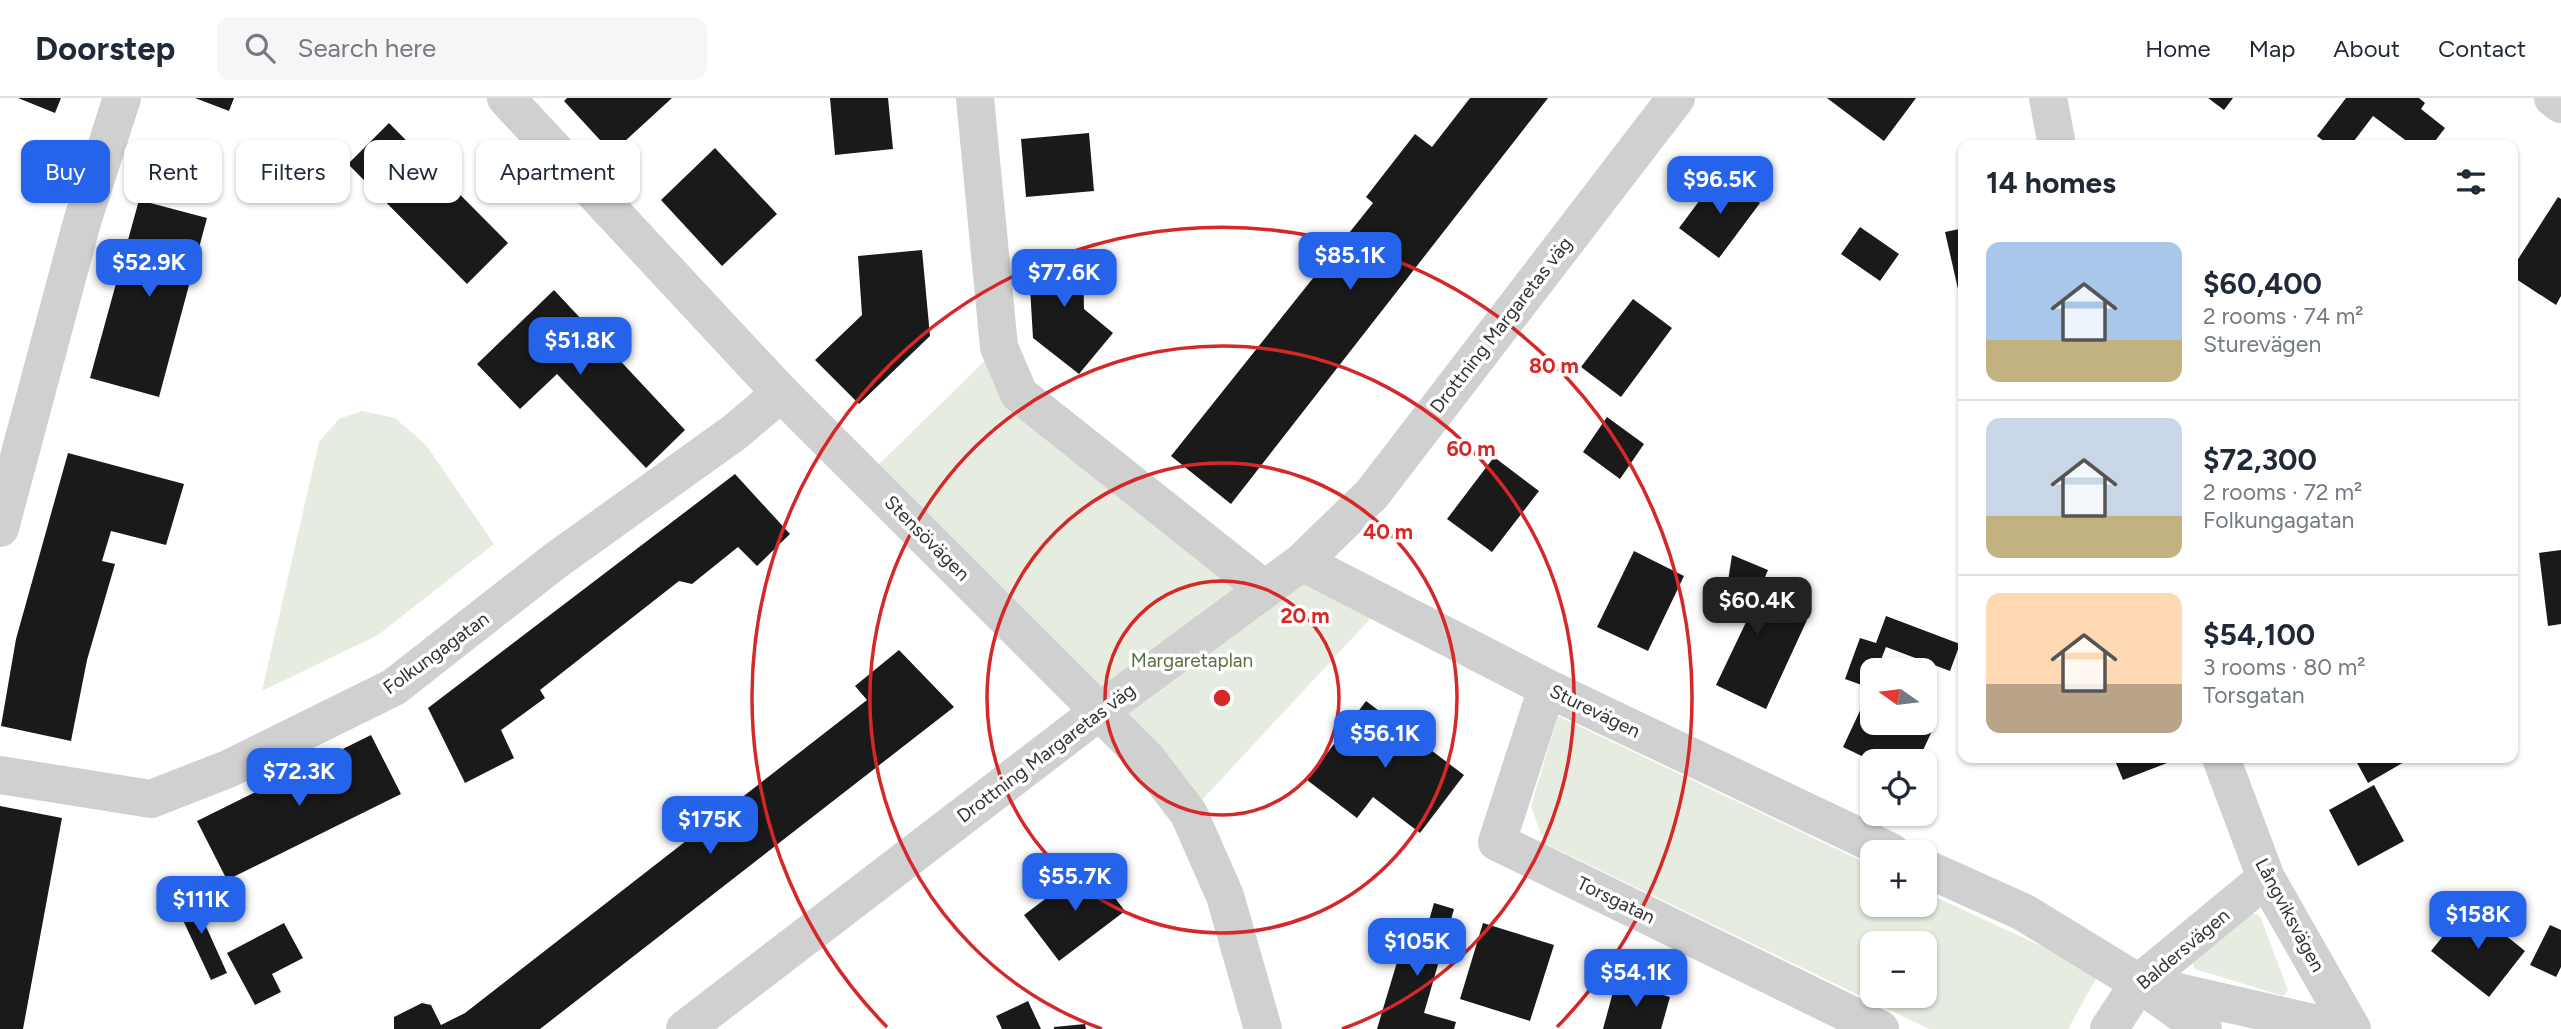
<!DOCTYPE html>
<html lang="en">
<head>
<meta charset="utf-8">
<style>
  body { margin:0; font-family:Figtree,sans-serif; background:#f6f6f7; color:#1f2937; height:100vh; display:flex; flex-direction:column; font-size:26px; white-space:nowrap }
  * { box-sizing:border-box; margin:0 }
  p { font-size:23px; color:#747a83 }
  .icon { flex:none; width:38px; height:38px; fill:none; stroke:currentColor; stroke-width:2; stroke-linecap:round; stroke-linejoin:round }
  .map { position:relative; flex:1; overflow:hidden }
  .panel { position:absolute; left:1958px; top:42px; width:560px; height:623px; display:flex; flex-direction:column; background:#fff; border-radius:14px; box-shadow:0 2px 5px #0004 }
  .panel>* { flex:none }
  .hud { position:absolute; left:21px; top:42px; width:665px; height:63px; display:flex; gap:14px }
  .needle { width:46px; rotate:284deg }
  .buttons { position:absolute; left:1860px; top:560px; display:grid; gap:14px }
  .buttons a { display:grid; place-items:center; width:77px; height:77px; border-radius:14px; background:#fff; box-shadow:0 2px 5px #0004; font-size:35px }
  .price { position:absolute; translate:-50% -60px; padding:0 16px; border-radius:14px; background:#2563eb; color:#fff; font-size:23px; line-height:46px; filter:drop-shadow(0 2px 4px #0008) }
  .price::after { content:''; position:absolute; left:50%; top:42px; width:21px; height:16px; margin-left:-10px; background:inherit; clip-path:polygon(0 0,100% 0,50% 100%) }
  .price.current { background:#222; color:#fff }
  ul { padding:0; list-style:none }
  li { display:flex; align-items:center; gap:21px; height:175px; padding:0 28px }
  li+li { border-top:2px solid #e0e1e3 }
  li span { display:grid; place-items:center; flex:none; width:196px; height:140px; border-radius:14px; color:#555 }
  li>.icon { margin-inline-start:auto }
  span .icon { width:84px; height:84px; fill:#fffc; stroke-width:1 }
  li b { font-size:30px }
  h2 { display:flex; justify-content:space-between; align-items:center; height:84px; padding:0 28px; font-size:30px }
  .chip { padding:0 24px; border-radius:14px; background:#fff; box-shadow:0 2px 5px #0004; font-size:24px; line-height:63px }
  .chip.current { background:#2563eb; color:#fff }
  header { display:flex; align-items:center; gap:42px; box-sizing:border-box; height:98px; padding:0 35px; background:#fff; border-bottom:2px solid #e0e1e3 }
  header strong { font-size:33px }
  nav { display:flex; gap:38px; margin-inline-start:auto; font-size:24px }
  .search { width:490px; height:63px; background:#f6f6f7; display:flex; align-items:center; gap:18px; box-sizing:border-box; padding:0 24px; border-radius:14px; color:#747a83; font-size:26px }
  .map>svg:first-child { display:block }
</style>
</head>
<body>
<header>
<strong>Doorstep</strong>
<div class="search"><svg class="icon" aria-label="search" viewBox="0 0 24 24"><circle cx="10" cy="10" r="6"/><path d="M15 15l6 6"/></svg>Search here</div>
<nav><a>Home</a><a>Map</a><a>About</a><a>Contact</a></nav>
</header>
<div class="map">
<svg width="2561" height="931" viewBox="0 0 2561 931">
  <rect width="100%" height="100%" fill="#fff"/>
  <path fill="#e6ecdf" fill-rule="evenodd" d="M999,249L1019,296L1264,491L1302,464L1383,507L1189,716L866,379Z
    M362,313L395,320L426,347L494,446L378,537L262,593L319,344L339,321Z
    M1558,618L1872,768V807H1925V794L2099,875L2068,931H1929L1544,745L1531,708ZM1872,845H1925V898H1872Z
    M2253,815L2260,818L2288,892L2283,898L2195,871L2193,865Z"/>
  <path fill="#1a1a1a" d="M18,0H61L55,15Z
    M195,0H234L229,13Z
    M567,0H672L612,55L564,3Z
    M830,0H888L893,51L835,57Z
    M1470,0H1548L1231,406L1171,358L1373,105L1366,99L1415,36L1432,49Z
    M1827,0H1916L1884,43Z
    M2208,0H2233L2224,12Z
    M2346,0H2419L2425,5L2421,11L2445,30L2432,47H2412L2373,18L2351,47H2329L2317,38Z
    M389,25L508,145L467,186L348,66Z
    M1089,35L1094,93L1026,99L1021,41Z
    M715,50L777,116L722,168L661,102Z
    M1720,75L1760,105L1719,160L1679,130Z
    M2558,99L2561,101V198L2556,207L2513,179V169Z
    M139,102L207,120L159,299L90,280Z
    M1860,129L1899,156L1880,183L1841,156Z
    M1964,130V190L1958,191L1945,134Z
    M922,152L930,238L859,306L815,262L862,217L858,158Z
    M1083,153L1084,211L1113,235L1079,276L1033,240L1028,156Z
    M554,192L685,332L646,370L557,276L520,311L477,266Z
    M1633,201L1672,230L1621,299L1581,269Z
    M1607,319L1644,346L1620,381L1583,354Z
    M68,355L184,386L166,447L111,433L102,463L115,466L87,562L71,643L1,628L16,541Z
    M1494,359L1539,393L1492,454L1447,421Z
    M735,376L790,436L757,468L738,449L692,486L679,483L540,592L545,600L501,632L514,660L465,685L428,610Z
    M2561,452V526L2548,528L2539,455Z
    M1634,453L1684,478L1648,553L1597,529Z
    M1732,457L1768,472L1749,516L1758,499L1807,522L1766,611L1716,587L1748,520L1724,509Z
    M1886,518L1960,546L1950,573L1886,549L1877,572H1872L1870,590L1845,581L1860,540L1876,545Z
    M899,552L954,609L540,931H394V919L422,905L431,907L441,927L465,915L867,602L855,588Z
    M1865,602L1872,605V625H1914L1932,633L1918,663H1872L1843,649Z
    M1366,603L1464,677L1420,735L1373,699L1357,720L1307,682Z
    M371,637L401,696L227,782L197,723Z
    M2114,660H2180L2123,682Z
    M2357,660H2411L2368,685L2355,661Z
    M2374,687L2404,743L2358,768L2329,712Z
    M0,708L62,720L23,931H0Z
    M1090,767L1125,813L1059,863L1024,817Z
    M191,795L227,875L211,882L174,803Z
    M1434,805L1454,811L1424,915L1456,924L1454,931H1377L1406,834L1424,840Z
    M2468,807L2525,853L2489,899L2431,853Z
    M284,825L303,860L272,876L281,894L255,907L227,855Z
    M1483,825L1554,847L1530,923L1460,901Z
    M2550,827L2561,832V869L2556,879L2530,867Z
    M1616,883L1670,899L1661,931H1603Z
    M1028,903L1041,931H1002L996,918Z
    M1085,926L1086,931H1054V929Z"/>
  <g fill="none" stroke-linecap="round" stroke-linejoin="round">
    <path stroke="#d0d0d0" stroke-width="38" d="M975,0L999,249L1019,296L1264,491
      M2048,0L2057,47
      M2553,0L2561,6
      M0,430L82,124L122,0
      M1302,464L1547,590L1891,754
      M1547,590L1497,744L1880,931
      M2221,660L2266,780L2352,931
      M0,677L151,701L228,671L394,589L555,463L735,334L781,295
      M1925,770L2023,814L2139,885L2203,931
      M2156,889L2339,931
      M685,931L1100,613L1302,464L1372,396L1676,0
      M2109,931L2139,885L2266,780"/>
    <path stroke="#d0d0d0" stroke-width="38" d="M506,0L781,295L1147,661L1189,716L1225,798L1263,931"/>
  </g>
  <g fill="none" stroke="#d62828" stroke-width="3.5">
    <circle cx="1222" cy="600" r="117"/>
    <circle cx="1222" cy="600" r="235"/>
    <path d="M1102 931A352 352 0 1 1 1342 931"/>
    <path d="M887 929A470 470 0 1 1 1557 929"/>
  </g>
  <g text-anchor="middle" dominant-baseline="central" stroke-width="7" stroke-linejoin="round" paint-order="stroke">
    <g font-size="19" fill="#333" stroke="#fff">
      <text transform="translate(1501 227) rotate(-52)">Drottning Margaretas väg</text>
      <text transform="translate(927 440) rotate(45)">Stensövägen</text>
      <text transform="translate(436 555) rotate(-36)">Folkungagatan</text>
      <text transform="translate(1595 613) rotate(26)">Sturevägen</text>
      <text transform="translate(1046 655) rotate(-37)">Drottning Margaretas väg</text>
      <text transform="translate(1616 802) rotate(26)">Torsgatan</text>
      <text transform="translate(2290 817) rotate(62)">Långviksvägen</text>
      <text transform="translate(2183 851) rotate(-40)">Baldersvägen</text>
    </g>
    <g font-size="19" fill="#56703f" stroke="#fff">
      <text x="1192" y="562">Margaretaplan</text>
    </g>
  </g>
  <circle cx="1222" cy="600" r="10" fill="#d62828" stroke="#fff" stroke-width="3.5"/>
  <g font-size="21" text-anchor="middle" font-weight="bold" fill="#d62828" stroke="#fff" stroke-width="7" stroke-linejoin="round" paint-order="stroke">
    <text x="1554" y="275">80 m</text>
    <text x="1471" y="358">60 m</text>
    <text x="1388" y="441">40 m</text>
    <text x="1305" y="525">20 m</text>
  </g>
</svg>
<div class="buttons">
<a><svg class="needle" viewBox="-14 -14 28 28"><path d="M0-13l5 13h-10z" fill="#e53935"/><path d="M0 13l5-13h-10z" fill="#747a83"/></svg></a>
<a><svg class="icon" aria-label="locate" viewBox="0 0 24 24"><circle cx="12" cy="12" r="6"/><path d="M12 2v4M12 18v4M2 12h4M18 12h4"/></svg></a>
<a>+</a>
<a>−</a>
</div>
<b class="price" style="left:1720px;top:118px">$96.5K</b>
<b class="price" style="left:1350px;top:194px">$85.1K</b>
<b class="price" style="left:149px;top:201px">$52.9K</b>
<b class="price" style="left:1064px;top:211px">$77.6K</b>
<b class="price" style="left:580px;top:279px">$51.8K</b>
<b class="price current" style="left:1757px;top:539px">$60.4K</b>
<b class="price" style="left:1385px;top:672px">$56.1K</b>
<b class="price" style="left:299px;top:710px">$72.3K</b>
<b class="price" style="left:710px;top:758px">$175K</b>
<b class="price" style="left:1075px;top:815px">$55.7K</b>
<b class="price" style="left:201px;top:838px">$111K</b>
<b class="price" style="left:2478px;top:853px">$158K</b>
<b class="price" style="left:1417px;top:880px">$105K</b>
<b class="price" style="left:1636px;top:911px">$54.1K</b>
<div class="hud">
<a class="chip current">Buy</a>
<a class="chip">Rent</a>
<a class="chip">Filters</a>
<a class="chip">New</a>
<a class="chip">Apartment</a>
</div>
<section class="panel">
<h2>14 homes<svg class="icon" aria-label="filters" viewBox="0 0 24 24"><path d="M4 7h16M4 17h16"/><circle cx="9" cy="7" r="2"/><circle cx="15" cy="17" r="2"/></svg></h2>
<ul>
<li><span style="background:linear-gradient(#a9c7e8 70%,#c2b280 0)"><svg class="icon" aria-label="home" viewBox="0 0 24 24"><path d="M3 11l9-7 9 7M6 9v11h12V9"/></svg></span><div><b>$60,400</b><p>2 rooms · 74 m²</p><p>Sturevägen</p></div></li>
<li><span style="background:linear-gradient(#c9d6e8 70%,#c2b280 0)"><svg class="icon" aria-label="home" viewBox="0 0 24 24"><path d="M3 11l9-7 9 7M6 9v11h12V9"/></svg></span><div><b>$72,300</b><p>2 rooms · 72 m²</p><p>Folkungagatan</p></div></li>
<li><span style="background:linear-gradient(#ffd9b3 65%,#b9a48a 0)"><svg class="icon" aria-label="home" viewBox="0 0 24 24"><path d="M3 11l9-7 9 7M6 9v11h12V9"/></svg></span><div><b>$54,100</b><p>3 rooms · 80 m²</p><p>Torsgatan</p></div></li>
</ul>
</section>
</div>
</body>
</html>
